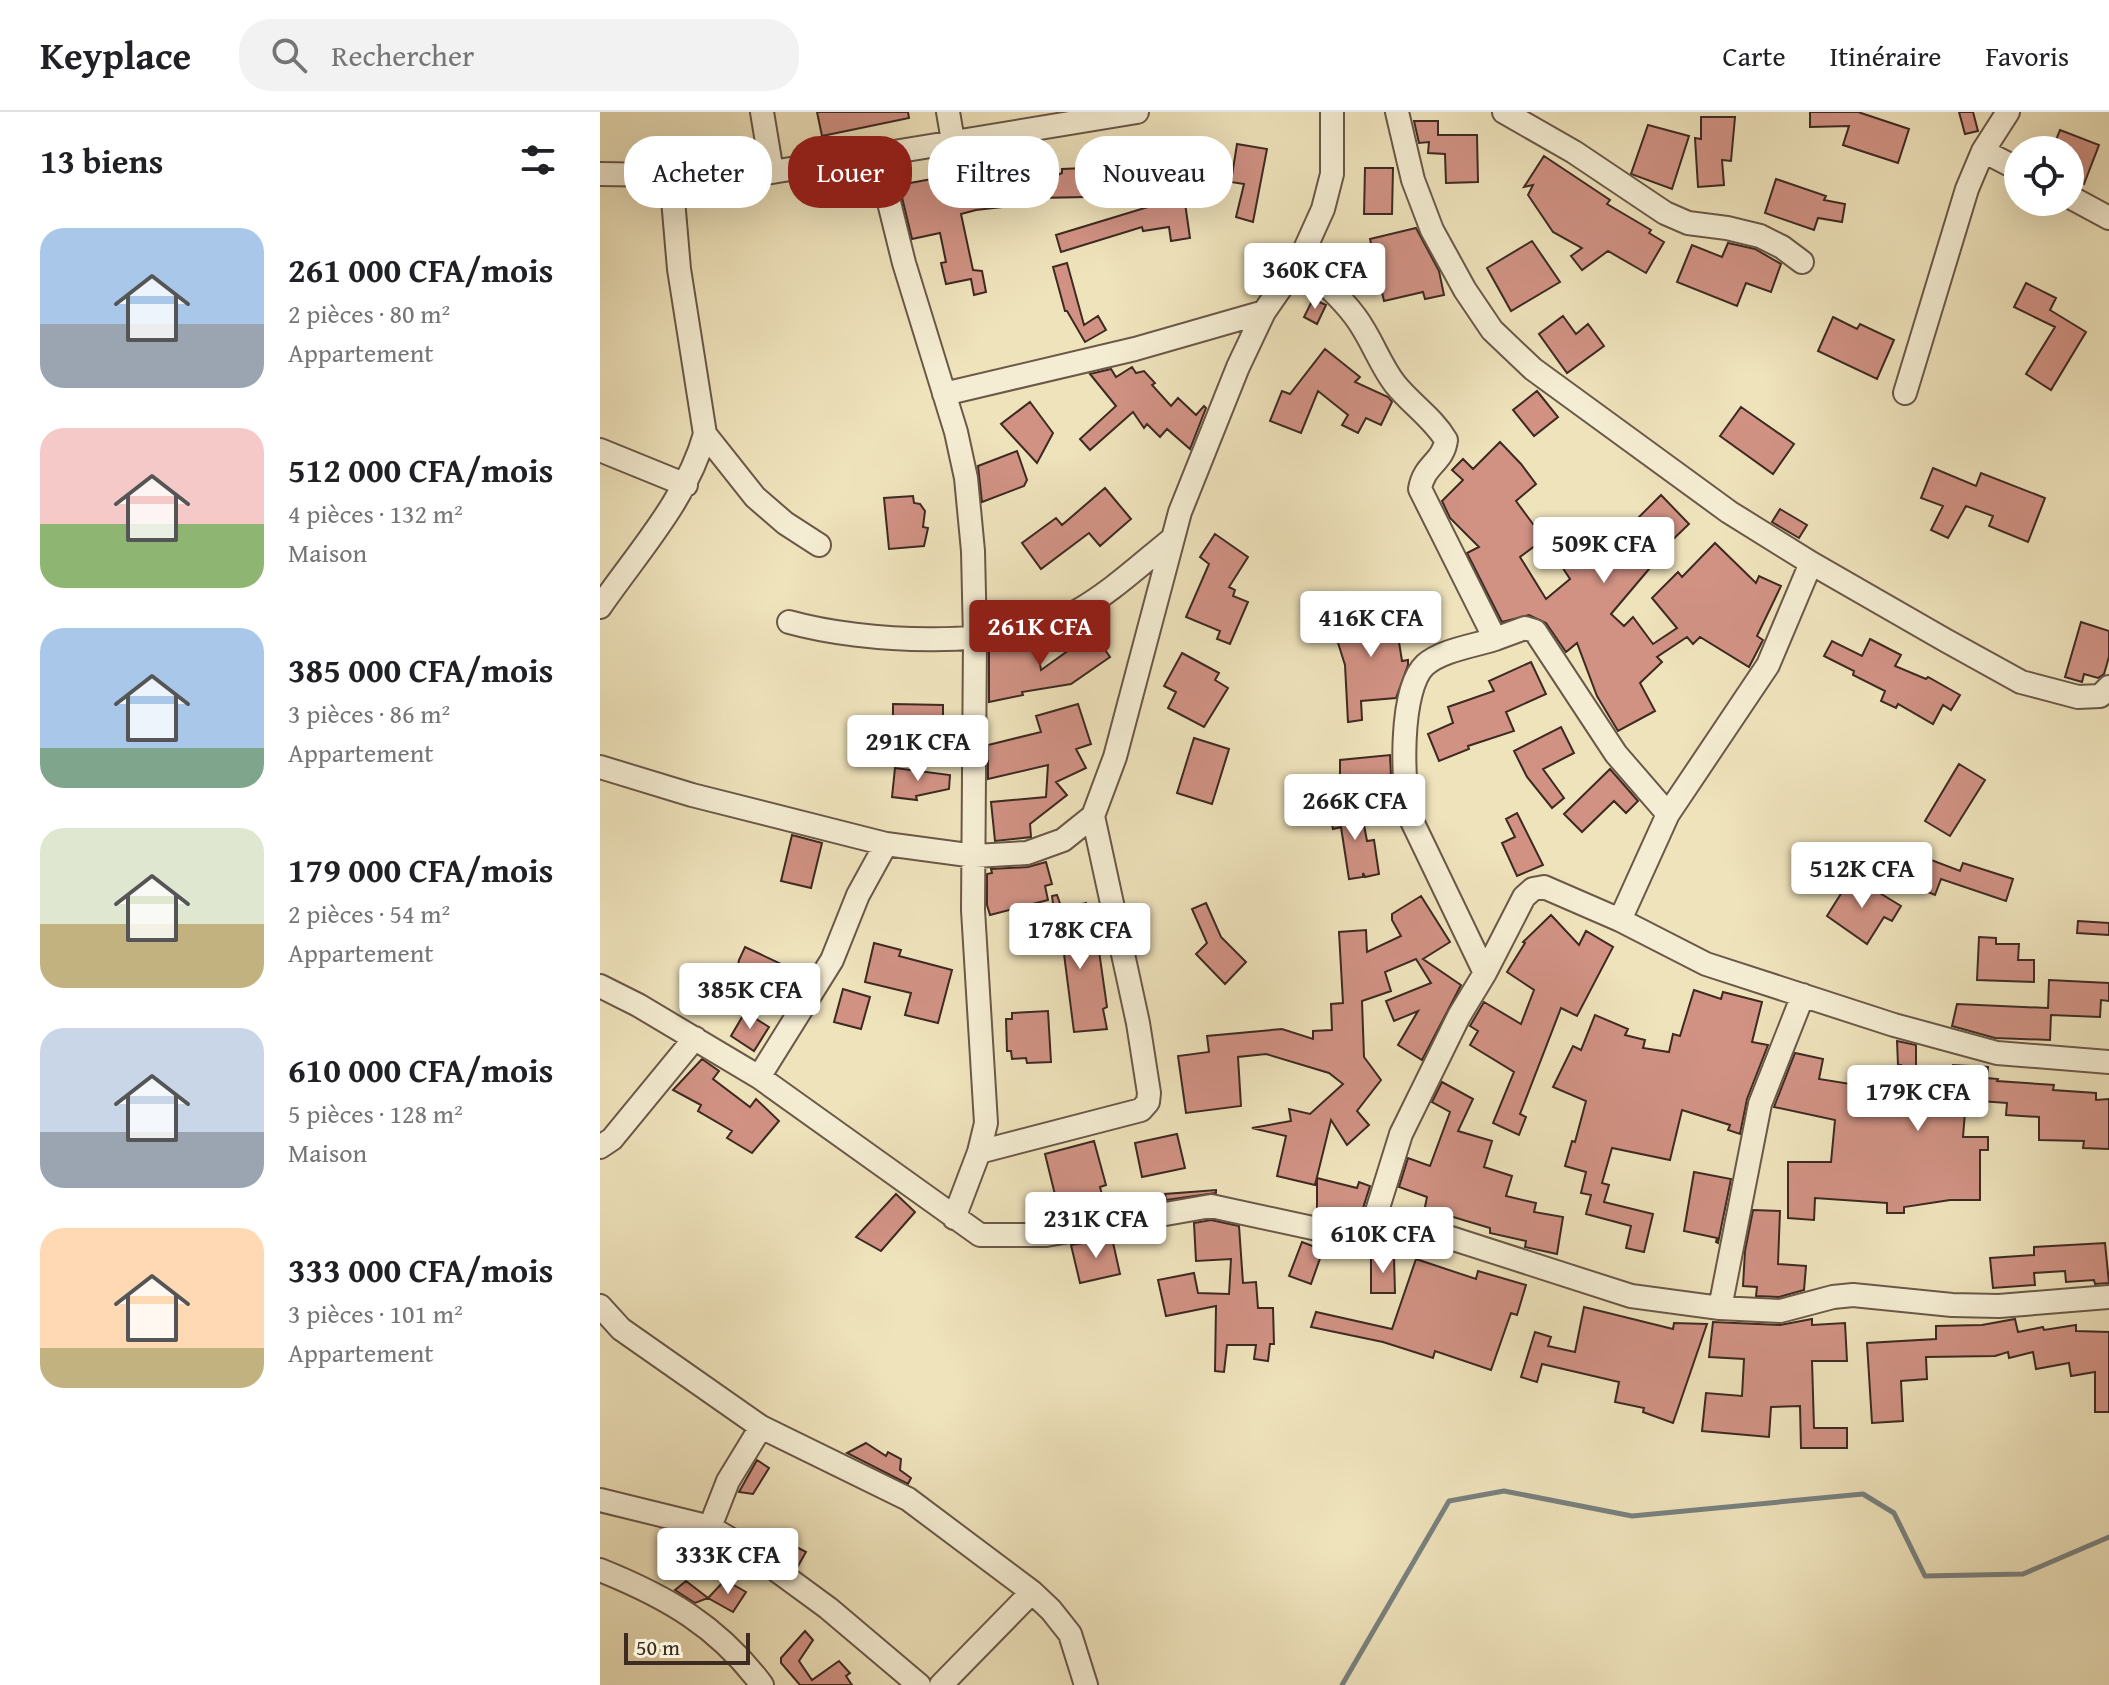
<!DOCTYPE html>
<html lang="fr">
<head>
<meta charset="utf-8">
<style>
  body { margin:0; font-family:"Gentium Book Plus",serif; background:#f2f2f2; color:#202124; height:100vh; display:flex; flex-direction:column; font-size:30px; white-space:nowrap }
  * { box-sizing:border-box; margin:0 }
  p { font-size:26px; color:#757577 }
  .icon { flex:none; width:44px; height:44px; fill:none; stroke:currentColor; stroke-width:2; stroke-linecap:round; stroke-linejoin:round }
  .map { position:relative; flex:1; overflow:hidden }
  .drawer { display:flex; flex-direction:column; background:#fff; width:600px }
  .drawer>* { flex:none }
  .banner { position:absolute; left:24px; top:24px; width:760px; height:72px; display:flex; gap:16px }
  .controls { position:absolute; left:1404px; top:24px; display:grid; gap:16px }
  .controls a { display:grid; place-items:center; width:80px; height:80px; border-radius:50%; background:#fff; box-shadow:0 8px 32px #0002; font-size:40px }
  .scale { position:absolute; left:24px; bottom:20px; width:126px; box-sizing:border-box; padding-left:8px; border:4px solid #3d2a21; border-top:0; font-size:22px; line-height:28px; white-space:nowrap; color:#3d2a21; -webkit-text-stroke:6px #f5edd3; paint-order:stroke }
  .price { position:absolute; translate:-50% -68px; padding:0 18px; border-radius:8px; background:#fff; color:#222; font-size:26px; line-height:52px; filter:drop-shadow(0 2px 4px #0008) }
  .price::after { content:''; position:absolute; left:50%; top:48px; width:24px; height:18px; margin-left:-12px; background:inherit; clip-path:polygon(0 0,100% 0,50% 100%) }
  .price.active { background:#8f2418; color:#fff }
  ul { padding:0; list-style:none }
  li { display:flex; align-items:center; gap:24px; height:200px; padding:0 40px }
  li span { display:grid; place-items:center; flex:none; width:224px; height:160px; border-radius:24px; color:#555 }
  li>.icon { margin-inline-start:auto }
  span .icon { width:96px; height:96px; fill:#fffc; stroke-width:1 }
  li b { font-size:34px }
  h2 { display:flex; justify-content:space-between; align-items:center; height:96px; padding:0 40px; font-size:34px }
  .tag { padding:0 28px; border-radius:32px; background:#fff; box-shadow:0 8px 32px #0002; font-size:28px; line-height:72px }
  .tag.active { background:#8f2418; color:#fff }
  header { display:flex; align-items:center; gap:48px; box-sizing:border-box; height:112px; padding:0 40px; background:#fff; border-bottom:2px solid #e0e0e0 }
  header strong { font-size:38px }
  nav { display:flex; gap:44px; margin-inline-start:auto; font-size:28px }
  .search { width:560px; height:72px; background:#f2f2f2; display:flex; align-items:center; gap:20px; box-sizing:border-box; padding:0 28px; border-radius:32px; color:#757577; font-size:30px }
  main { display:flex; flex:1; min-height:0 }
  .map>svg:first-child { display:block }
</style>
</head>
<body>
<header>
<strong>Keyplace</strong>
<div class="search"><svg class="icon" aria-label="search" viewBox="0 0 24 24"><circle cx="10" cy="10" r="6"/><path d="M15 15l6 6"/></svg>Rechercher</div>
<nav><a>Carte</a><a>Itinéraire</a><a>Favoris</a></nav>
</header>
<main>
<section class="drawer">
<h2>13 biens<svg class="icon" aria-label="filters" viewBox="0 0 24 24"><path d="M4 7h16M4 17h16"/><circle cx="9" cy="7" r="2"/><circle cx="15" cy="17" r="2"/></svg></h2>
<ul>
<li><span style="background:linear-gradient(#a9c7e8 60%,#9aa5b1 0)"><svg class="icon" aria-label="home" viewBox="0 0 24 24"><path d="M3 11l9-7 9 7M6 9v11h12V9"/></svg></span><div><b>261 000 CFA/mois</b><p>2 pièces · 80 m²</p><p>Appartement</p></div></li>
<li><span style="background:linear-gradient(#f6c9c9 60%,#8fb573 0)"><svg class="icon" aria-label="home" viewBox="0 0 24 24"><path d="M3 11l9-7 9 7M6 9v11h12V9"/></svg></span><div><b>512 000 CFA/mois</b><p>4 pièces · 132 m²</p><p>Maison</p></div></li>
<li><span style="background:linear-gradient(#a9c7e8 75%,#7fa58c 0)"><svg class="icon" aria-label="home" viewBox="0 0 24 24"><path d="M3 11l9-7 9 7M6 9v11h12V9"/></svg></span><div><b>385 000 CFA/mois</b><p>3 pièces · 86 m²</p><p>Appartement</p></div></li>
<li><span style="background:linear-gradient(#dfe7d0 60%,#c2b280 0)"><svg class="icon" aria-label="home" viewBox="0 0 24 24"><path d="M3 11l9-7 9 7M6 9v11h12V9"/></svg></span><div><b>179 000 CFA/mois</b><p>2 pièces · 54 m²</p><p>Appartement</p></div></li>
<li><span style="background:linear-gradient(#c9d6e8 65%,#9aa5b1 0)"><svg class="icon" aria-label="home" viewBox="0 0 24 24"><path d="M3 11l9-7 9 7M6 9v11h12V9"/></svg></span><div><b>610 000 CFA/mois</b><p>5 pièces · 128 m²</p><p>Maison</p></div></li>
<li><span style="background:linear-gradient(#ffd9b3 75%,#c2b280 0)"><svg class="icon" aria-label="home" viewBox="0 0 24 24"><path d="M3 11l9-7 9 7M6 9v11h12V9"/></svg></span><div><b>333 000 CFA/mois</b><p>3 pièces · 101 m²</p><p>Appartement</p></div></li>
</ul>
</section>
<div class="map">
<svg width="1509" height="1573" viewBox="0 0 1509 1573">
  <rect width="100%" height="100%" fill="#efe3bc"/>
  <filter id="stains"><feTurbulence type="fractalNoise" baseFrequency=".0025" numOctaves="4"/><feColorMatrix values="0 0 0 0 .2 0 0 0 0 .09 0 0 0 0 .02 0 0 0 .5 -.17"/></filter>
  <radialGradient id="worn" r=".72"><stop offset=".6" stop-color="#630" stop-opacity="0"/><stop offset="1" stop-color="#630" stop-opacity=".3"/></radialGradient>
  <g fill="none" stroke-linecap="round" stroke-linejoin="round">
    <path stroke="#78817f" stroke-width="5" d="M742,1573L849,1389L904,1379L1032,1404L1263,1382L1294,1401L1325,1464L1423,1462L1509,1425"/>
  </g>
  <path fill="#d19284" stroke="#3d2a21" stroke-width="2" d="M217,0H308L309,6L222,24Z
    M1210,0H1258L1309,17L1298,51L1243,33L1249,14L1210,15Z
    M1359,0H1373L1378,19L1365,22Z
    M1101,5H1135L1131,49L1122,48L1124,73L1098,75L1095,26L1101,27Z
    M814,9H838V23H877L878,70L846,71L845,42L828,41L829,30L819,31Z
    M1048,13L1089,24L1072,77L1031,62Z
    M1460,18L1499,33L1484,72L1470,67V38H1452Z
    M523,29L524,47L569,39L570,45L592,41L594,51H597L601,74L582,77L583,83L438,86V91L376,98L361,102L373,158L382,159L386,180L374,183L371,167L346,172L341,151L346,150L340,121L312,127L299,73L370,60L371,70L435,63L436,72L462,61V57L509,55L507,31Z
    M637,32L667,37L653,110L636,105L644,72L631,70Z
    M944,44L1010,88L1007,92L1051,118L1049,121L1064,130L1046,161L1008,139L982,158L971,144L982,136L953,120L928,83L933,73L924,75Z
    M765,56H793L792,102H764Z
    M1176,67L1226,84L1224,88L1245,92L1242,110L1218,106L1214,118L1165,101Z
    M584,84L590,126L571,129L569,115L543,119L542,115L461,140L456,123Z
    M816,116L839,159L844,183L825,187L823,180L784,189L770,127Z
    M932,129L960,170L911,199L887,156Z
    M1128,131L1155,137L1181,152L1171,180L1146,171L1137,194L1077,170L1092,133L1122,145Z
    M467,151L484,213L498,204L506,218L485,230L467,199H465L453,155Z
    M1426,171L1456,186L1450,198L1486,220L1451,278L1426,262L1455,215L1414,195Z
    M713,187L726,193L717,212L704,205Z
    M963,204L976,222L988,212L1004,234L967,261L939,222Z
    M1233,205L1257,217L1260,212L1294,228L1277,267L1218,239Z
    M725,237L760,265L755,270L788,285L792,290L781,313L766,306L758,321L742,313L748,303L718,279L701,321L670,309L682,279L690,282Z
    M532,255L536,261L544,259L555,271L552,273L571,294L578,286L596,303L604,294L606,296L590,337L567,317L560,325L547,312L544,316L533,300L490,338L480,327L516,294L490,262L511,257L516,265Z
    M937,279L958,305L934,324L913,298Z
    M430,290L453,321L437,351L401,312Z
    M1141,295L1194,332L1173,362L1120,324Z
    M900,330L921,352L936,372L916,389L944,427L920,445L946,487L970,467L947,432L976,411L995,437L1013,419L1029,436L1046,416L1037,407L1061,383L1089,412L1064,436L1066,437L1011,502L1024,514L1033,505L1053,532L1077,516L1052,486L1078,460L1082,465L1115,431L1156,471L1159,464L1181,474L1157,524L1163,528L1149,555L1100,525L1093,532L1087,525L1057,545L1062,550L1040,571L1055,599L1018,619L997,584L977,531L966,540L946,511L929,503L902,510L867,441L879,435L850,406L842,389L863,368L852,358L863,347L873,357Z
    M417,339L427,368L424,374L382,390L378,354Z
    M1333,356L1376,374L1381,361L1445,386L1428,430L1389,414L1393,404L1366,394L1348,426L1331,418L1343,394L1321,386Z
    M505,376L531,407L500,434L489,421L441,457L422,431L456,406L462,413Z
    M313,384L314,391L320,392L325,399L323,415L328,416L324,434L289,437L284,386Z
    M1180,397L1207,413L1199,426L1172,410Z
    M615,422L648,445L629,475L635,478L633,484L648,490L630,532L617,527L620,519L586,505L609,452L600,445Z
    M794,498L802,549L808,548V553L796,586L761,589L762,608L748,610L745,553L733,515L752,509L751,504Z
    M1481,510L1509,519V545L1504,562L1498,566L1484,562L1482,570L1465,565Z
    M493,521L510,545L471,572L422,580L423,583L389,590V538L416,534V538L437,534L441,558Z
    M1270,527L1301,543L1295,554L1326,567L1328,565L1360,583L1351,598L1343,593L1333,612L1298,592L1296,596L1281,589L1285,579L1253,563L1254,559L1224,544L1232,529L1262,544Z
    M582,541L619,561L615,568L628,576L604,615L568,596L576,580L564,574Z
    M931,550L946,582L906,600L914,619L868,634L869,637L839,649L828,622L853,611L848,595L894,579L889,569Z
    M293,592L343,593V630H306L307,625H293Z
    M478,592L491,632L476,637L486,656L456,670L467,683L430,712L431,725L395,729L391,690L446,685L448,653L388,667V633L441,620L436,604Z
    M961,615L974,641L943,657L964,686L952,696L927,665L914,639Z
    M594,626L629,637L612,692L577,681Z
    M790,643L792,683L753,686L752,665H740V648Z
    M1359,652L1385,668L1350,724L1325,709Z
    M295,656L350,663L349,677L316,684L317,688L292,685Z
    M1010,657L1038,689L1026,701L1014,689L982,720L964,702Z
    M760,692L767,729L774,728L779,762L765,765L763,761V765L749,767L741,715L733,717L729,697Z
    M917,701L943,753L917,764L902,731L915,725L906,707Z
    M192,723L222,731L211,776L181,769Z
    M1305,738L1360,759L1363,751L1413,767L1406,789L1341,767L1335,783L1294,766Z
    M446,750L452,772L445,774L448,788L390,803L387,793V762L392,761L391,757L428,755Z
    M1252,764L1301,794L1292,809L1284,805L1267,832L1227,804Z
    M457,783L462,797L486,791L488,804L467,809L480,846L499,839L507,895L503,897L507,917L474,920L464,842H458L455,812L445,814L442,802L454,799L452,784Z
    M821,784L850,830L823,847L861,873L822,948L798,933L818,899L794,909L786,889L831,871L816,847L785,860L791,879L762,889L764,945L781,968L757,999L769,1013L747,1033L731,1008L715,1073L677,1064L686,1024L652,1016L691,1009L689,997L710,1002L743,972L729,961L666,942L638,945L641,994L586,1001L578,944L609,940L607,924L682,917L713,927V919L732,918L731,892L743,891L739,820L766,818L767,840L801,824L792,808V802Z
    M606,791L621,825L646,850L625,872L596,842L607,831L592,797Z
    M951,803L979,833L986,819L1013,835L977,904L961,896L920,1002L926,1005L919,1023L893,1011L914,960L870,933L878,919L870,914L884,890L921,912L934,878L907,860L925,831L923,830Z
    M1478,809L1509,811V823L1477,821Z
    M1379,825L1396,826V832H1419L1418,848H1434V870L1377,868Z
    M274,831L301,838L299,844L352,858L338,911L305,903L311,881L265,870Z
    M145,835L196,859L188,877L180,873L173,886L135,868L139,848Z
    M1449,868L1509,871V889L1501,888L1500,905L1451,903L1450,928L1395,926L1352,914L1357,892L1448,896Z
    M243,877L270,885L261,917L234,910Z
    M1094,878L1121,887L1123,880L1162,890L1152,930L1168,933L1147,987L1140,1022L1128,1018L1130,1013L1082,998L1070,1048L1012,1036L1002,1071L1009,1073L1004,1090L1053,1102L1044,1140L1026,1136L1031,1114L986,1102L991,1083L981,1081L986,1060L965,1054L972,1029L975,1030L986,989L953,975L973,934L981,938L995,903L1028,917L1025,923L1045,928L1043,936L1069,940L1073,922L1080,924Z
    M448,899L451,950L427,951L426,946L412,947L411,939H407L406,907H412V901Z
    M145,900L169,915L154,939L131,924Z
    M1297,929L1316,933V958L1327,959L1326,969L1352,970L1353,953L1388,955L1387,966L1398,967L1397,969L1454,973L1453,978L1496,981V988L1509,987V1037L1483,1036L1484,1029L1439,1028V1005L1406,1003L1407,991L1366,988L1363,1025H1388V1038H1380V1088H1350L1304,1095V1101H1287V1091L1215,1086L1214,1108L1188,1106V1050H1231L1235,1008L1174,995L1195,941L1223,947L1219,967L1263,974L1261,984L1299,991L1301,953H1298Z
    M102,947L119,959L113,967L150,995L156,987L179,1009L152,1041L127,1026L132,1019L98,999L101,993L73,978Z
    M842,970L873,987L858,1019L892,1029L884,1055L912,1064L906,1084L936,1091L934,1100L963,1105L957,1142L925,1135L926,1129L890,1121V1116L850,1104L849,1111L823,1105L827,1085L799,1075L808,1046L830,1054L850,1000L832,990Z
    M577,1022L585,1056L542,1065L535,1031Z
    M494,1029L506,1073L500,1075L506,1098L465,1105L464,1102L460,1103L445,1042Z
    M1094,1060L1131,1067L1118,1131L1116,1130L1117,1126L1084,1119Z
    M717,1066L757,1076L759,1070L770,1074L758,1112L717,1102Z
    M616,1078V1081L566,1088L565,1082Z
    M296,1082L315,1100L281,1139L256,1125Z
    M1153,1098L1180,1099L1178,1152L1206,1154L1204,1178L1179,1185L1156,1184L1157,1175L1143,1174L1145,1139Z
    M611,1108L639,1114L643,1171L656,1170L658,1196H673L674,1232H670L668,1249L654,1247L656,1233H627L624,1260L615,1259L616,1194L566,1204L558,1168L594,1161L598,1181L629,1182L631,1147L596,1149L594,1111Z
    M512,1126L520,1162L480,1171L471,1133Z
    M702,1130L723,1138L711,1172L689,1164Z
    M1505,1131L1509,1171L1495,1172L1494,1168L1466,1170L1465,1159L1434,1161L1435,1173L1393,1176L1390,1146L1434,1143V1135Z
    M771,1145H794L795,1181H771Z
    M816,1147L876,1167L878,1159L926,1173L917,1203L911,1201L891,1258L835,1239L833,1246L783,1230L711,1215L716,1200L792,1217Z
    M984,1195L1073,1217L1074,1211L1107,1212L1073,1311L1043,1300L1044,1296L1015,1290L1019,1270L942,1252L937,1270L921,1265L935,1220L951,1225L948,1234L975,1240Z
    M1212,1207V1213L1245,1211L1247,1249H1212L1214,1316H1247V1336H1201L1200,1294L1171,1295L1169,1325L1102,1319L1106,1281L1142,1284L1144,1247L1109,1245L1113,1210L1180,1213Z
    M1415,1207L1418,1220L1443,1215L1444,1218L1476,1213V1219L1509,1220V1300H1495V1260L1471,1264L1469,1251L1436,1257L1433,1240L1409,1246L1408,1240L1395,1244L1326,1245L1327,1267L1301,1269L1303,1309L1272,1311L1267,1231L1336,1227V1214L1382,1213Z
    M266,1331L286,1344L288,1340L301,1347L300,1358L311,1366L308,1372L247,1341Z
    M157,1348L169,1356L153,1382L139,1380Z
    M187,1430L206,1440L197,1456L177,1441Z
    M125,1468L146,1480L133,1500L108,1486Z
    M86,1469L108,1486L95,1491L75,1478Z
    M205,1519L213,1528L199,1549L212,1568L239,1549L250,1561L246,1564L252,1573H200L181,1551V1546Z"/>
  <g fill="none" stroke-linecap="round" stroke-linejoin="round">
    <g stroke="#6a5848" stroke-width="26">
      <path id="minor" d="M162,0L172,60
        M348,0L353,29
        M797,0L813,68L832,118L865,178L892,218L933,257L1129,400L1211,451L1345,528L1421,570L1478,585L1500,584L1509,575
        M904,0L974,40L1065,101L1088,111L1127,116L1160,124L1182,135L1202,150
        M1383,39L1418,57
        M277,42L304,151L356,320L366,366L373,439L375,526L373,798L386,1011L379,1040L354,1106
        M0,62L132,64L172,60L537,0
        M1470,85L1509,106
        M700,148C722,170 749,191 764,218C775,236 782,255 795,272C811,292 833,306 846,328C843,351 824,352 820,377L895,527L925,516L935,519L1016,642L1068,702
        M1305,281L1367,77L1383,39L1408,0
        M344,282L535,237L664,200
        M105,322L155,385L185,411L219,433
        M0,338L86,373
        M0,495C38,440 87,387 105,322L79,157L71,64
        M189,510C264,531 403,538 474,501C509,482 541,452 572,427
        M0,655L92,683L286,732L375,744L427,741L463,728L493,704L515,645L580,400L638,255L664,200L700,148L723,97L732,62V0
        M1020,808L1068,702L1168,553L1211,451
        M885,861L810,705C802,673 799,577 825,553C842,538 874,534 895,527
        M0,874L38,893L159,965L380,1123H446L611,1094L768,1128L803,1116L832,1120L1031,1184L1120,1196L1180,1199L1233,1185L1253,1183L1352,1193L1399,1194L1509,1185
        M159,965L232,848L258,783L286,732
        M0,1035L12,1027L95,926
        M379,1040L541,998L548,990L549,981L538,911L493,704
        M768,1128L801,1022L859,904L885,861L924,785L933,777L944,775L1020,808L1106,852L1294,913L1397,941L1509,950
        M0,1194L21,1217L161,1315L308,1387L432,1480L451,1498L470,1522L486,1573
        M1120,1196L1160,992L1203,883
        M0,1388L110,1415L153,1441L228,1496L319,1573
        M110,1415L128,1369L161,1315
        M0,1458C67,1485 118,1514 162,1573
        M341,1573L432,1480"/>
    </g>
    <use href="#minor" stroke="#f5edd3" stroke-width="22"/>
  </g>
  <rect width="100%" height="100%" filter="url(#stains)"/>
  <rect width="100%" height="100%" fill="url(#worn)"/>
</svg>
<div class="controls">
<a><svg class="icon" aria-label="locate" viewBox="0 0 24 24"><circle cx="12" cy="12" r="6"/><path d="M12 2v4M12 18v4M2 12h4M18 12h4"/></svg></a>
</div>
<div class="scale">50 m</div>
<b class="price" style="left:715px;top:199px">360K CFA</b>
<b class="price" style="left:1004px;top:473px">509K CFA</b>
<b class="price" style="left:771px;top:547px">416K CFA</b>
<b class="price active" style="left:440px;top:556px">261K CFA</b>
<b class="price" style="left:318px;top:671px">291K CFA</b>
<b class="price" style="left:755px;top:730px">266K CFA</b>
<b class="price" style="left:1262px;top:798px">512K CFA</b>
<b class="price" style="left:480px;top:859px">178K CFA</b>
<b class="price" style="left:150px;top:919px">385K CFA</b>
<b class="price" style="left:1318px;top:1021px">179K CFA</b>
<b class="price" style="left:496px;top:1148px">231K CFA</b>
<b class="price" style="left:783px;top:1163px">610K CFA</b>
<b class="price" style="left:128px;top:1484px">333K CFA</b>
<div class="banner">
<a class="tag">Acheter</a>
<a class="tag active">Louer</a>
<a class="tag">Filtres</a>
<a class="tag">Nouveau</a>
</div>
</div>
</main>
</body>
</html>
